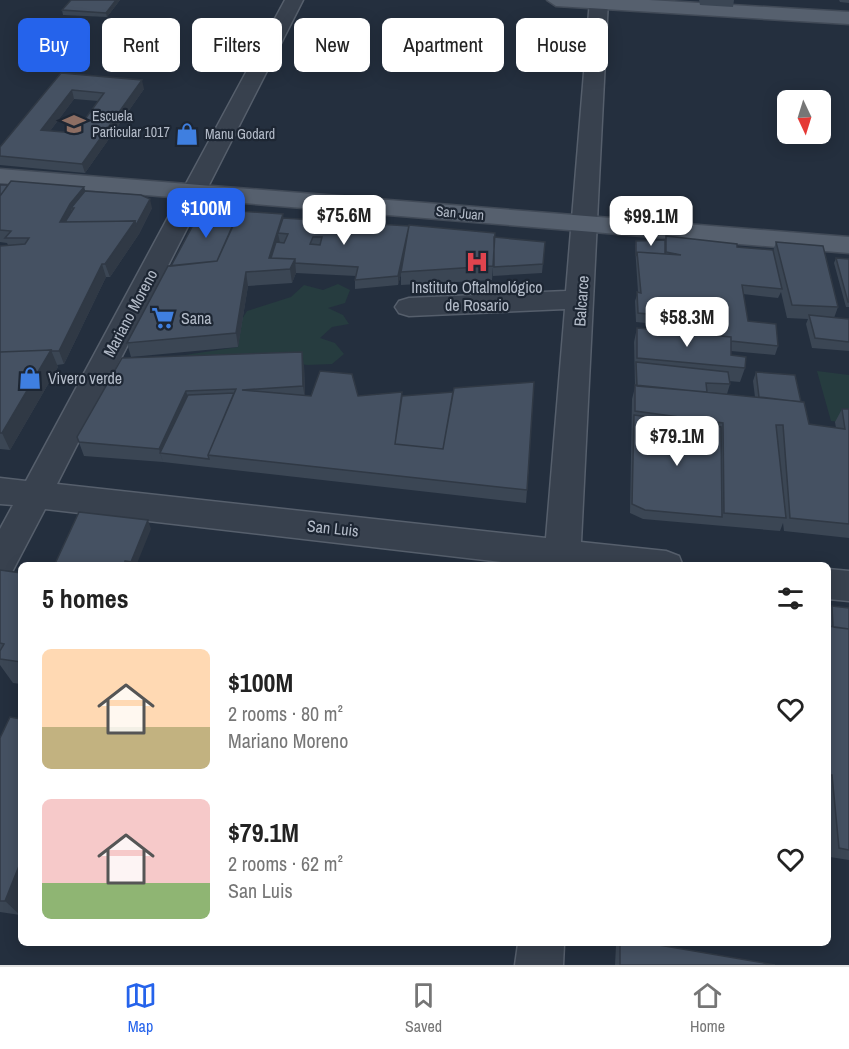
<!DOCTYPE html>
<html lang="en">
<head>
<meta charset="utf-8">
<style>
  body { margin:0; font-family:"Archivo Narrow",sans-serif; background:#f2f2f2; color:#222; height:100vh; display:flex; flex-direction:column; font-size:22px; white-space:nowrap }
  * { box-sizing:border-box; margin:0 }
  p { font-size:20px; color:#767676 }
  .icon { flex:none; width:33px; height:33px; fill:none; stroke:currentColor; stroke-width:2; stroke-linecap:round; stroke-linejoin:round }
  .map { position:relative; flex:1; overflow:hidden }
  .panel { position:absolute; left:18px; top:562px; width:813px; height:384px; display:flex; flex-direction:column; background:#fff; border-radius:9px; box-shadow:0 3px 15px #0003 }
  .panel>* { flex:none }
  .guide { position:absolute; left:18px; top:18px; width:813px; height:54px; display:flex; gap:12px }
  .needle { width:39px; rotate:176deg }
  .controls { position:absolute; left:777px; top:90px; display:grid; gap:12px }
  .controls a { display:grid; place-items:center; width:54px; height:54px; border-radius:9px; background:#fff; box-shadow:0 3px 15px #0003; font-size:30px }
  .price { position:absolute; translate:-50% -51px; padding:0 14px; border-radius:12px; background:#fff; color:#222; font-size:20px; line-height:39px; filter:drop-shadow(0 2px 3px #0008) }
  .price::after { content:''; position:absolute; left:50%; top:36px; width:18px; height:14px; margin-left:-9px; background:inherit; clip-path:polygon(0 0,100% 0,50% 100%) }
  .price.selected { background:#2563eb; color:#fff }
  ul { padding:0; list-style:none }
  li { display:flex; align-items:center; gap:18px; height:150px; padding:0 24px }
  li span { display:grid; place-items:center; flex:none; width:168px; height:120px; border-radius:9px; color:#555 }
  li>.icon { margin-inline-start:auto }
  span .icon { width:72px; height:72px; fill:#fffc; stroke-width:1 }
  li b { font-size:26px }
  h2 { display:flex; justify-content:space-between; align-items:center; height:72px; padding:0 24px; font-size:26px }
  .pill { padding:0 21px; border-radius:9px; background:#fff; box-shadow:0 3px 15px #0003; font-size:21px; line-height:54px }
  .pill.selected { background:#2563eb; color:#fff }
  .tab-bar { display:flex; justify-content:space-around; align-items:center; height:84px; border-top:2px solid #e0e0e0; background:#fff; font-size:16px; color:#767676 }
  .tab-bar a { display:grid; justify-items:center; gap:3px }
  .tab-bar .selected { color:#2563eb }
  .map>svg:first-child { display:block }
</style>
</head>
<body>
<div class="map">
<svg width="849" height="965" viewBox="0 0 849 965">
  <rect width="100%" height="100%" fill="#242f3e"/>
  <path fill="#263c3f" d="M338,284L350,290L345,303L328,308L343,315L349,324L332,327L320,338L335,343L344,354L332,364L308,365L261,360L165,358L238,347L242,319L247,311L291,297L304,285L323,290Z
    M817,371L849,375V423L831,421Z"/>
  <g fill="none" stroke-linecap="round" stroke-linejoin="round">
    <g stroke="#565f6c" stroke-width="3">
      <path id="minor" d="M285,0H303L57,484L546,538L565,309L409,316L399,313L395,307L399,301L409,298L566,291L590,0H608L581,542L666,551L679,556L683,566H535L45,509L12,572L0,576V529L13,505L0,504V478L26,481Z
        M828,569L849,571V601L828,599Z
        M518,944H564L563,965H515Z"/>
    </g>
    <g stroke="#414a57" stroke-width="3">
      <path id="major" d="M547,0H649L849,12V24L556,6Z
        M0,169L849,237V253L0,183Z"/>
    </g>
    <use href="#minor" fill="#38414e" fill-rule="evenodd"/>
    <use href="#major" fill="#56606e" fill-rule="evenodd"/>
  </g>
  <path fill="#3b4654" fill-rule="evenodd" d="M71,0H120L107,17L63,15L62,10Z
    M699,0H734L733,7L700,5Z
    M839,0H849V3L840,2Z
    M61,73L144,89L85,173L0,165V147ZM74,99L98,101L75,133L50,131Z
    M0,185L84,187L85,191L152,208L139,234L110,277H106L64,364L57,365L58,367L10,450L0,449V246L8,245L7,243L0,242Z
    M283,218L545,242L542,273L493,276V267L492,280L401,285V274L398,285L355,289V280L356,276L296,273L292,283L248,286L238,347L131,357L127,343L171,266Z
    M666,236L737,247L773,251L776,242L838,307L834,318L849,319V351L812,348L806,324L808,319L787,318L781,292L778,298L743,294L748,321L778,346L775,355L731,351V355L745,368L740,382L729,381L730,384L727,394L707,392L755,397L753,381L756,372L801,402L809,424L836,428L835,422L842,409H849V538L784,531L783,523L780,531L643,519L630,513L632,399L635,387L634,342L637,328L676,332L675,326L636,322L635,301L638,292L635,246L636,241L665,240Z
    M836,258L849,259V307H846L834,263Z
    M122,358L304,365L305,396H402L527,490L526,503L163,462L84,456L77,437Z
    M0,570L21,573V684L13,683L0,665Z
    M832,606L849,608V860L830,857L828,834V612Z
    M21,719V913L20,915L0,912V738Z
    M617,944H653L775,965H615L616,945Z"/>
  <path fill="#303945" d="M116,0H120L107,17L106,13Z
    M142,80L144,89L85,173L82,164Z
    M72,90L74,99L44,139L41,130Z
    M84,187L88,200L74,208H71L74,217L70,225L60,222L70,204Z
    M150,199L152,208L139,234L110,277L105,264Z
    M283,214L285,227L278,233L280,243L274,262L269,258Z
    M409,226L401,274L398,285V276Z
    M295,259L296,273L292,283L290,269Z
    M102,264L106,277L64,364L59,351Z
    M246,272L248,286L238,347L236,333Z
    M51,350L58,367L10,450L2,433Z
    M302,352L304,365L305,400L303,386Z
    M186,391L190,404L160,453L163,462L159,449Z
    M148,520L151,529L136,566H129Z
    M21,861V913L20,915L5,901Z"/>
  <path fill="#455162" stroke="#303945" stroke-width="1.5" fill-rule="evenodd" d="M71,0H116L106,13L62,10Z
    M61,73L142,80L82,164L0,156V147ZM72,90L104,93L75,133L41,130Z
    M11,181L84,187L70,204L60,222L135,221L105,264H102L59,351H51V350L0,352V246L25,244L29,238H5L11,231L0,230V196Z
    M0,185H8L0,196Z
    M85,191L141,195L150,199L136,225L135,221L65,222L74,208H71Z
    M239,211L283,214L269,258L295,259L290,269L246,272L236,333L127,343L168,266L217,261Z
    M199,214L238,215L217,261L171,266Z
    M283,218L409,226L398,276L355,280L358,267L295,263V259L271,258L276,242L284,243L288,234L278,233ZM313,237H322L320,245L310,244Z
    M409,225L495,233L493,266L401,272Z
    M666,236L737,244V247L773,250L782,289L742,285L748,321L776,324L778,346L731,341V337L679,332L677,317L638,313L637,292L641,293L637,252L681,255L666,252Z
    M494,237L545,242L543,264L494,267Z
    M665,240V254L637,252L636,256V241Z
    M776,242L823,246L838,307L792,305Z
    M836,258L849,259V302H848Z
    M809,315L849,319V342L815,338Z
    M637,328L731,337V355L746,357L745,368L637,358Z
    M51,350L2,433H0V352Z
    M302,352L303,386L242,390L311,396L320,371L352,374L358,396L402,392L395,444L443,449L454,388L534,382L527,490L208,455L236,389L186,391L159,449L79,442L77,437L122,358Z
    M636,362L728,372L730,384L706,383L707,392L637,386Z
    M756,372L795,375L801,402L759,397Z
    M635,385L804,402L809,424L845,429L842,409H849V524L790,518L783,425H776L786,518L724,513L723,423L635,411Z
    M453,392L443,449L395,444L402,396Z
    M234,393L208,455L209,459L160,453L188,395Z
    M634,415L721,427L722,517L645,510L632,504Z
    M79,512L148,520L131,562L125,561L124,566H54Z
    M125,561L159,566H124Z
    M0,570L21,573V662L0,659V651L4,644L0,643Z
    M832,606L849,608V629L833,627Z
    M828,626L849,629V850L839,848L832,775H828Z
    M10,717L21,719V861L5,901H0V738Z
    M620,944H653L775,965H620Z"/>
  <defs>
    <g id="school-bare" transform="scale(1.8)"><path d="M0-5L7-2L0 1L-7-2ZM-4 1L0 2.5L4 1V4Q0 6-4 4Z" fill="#8d6e63" stroke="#1d2633" stroke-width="2.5" paint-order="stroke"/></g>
    <g id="shop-bare" transform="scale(1.8)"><path d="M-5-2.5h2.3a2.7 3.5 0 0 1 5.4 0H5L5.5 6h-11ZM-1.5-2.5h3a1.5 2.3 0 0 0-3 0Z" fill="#3f7fe0" stroke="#1d2633" stroke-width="2.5" paint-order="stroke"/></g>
    <g id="hospital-bare" transform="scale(1.8)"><path d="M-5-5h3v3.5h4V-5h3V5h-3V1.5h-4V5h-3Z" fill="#e0444e" stroke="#1d2633" stroke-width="2.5" paint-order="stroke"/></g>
    <g id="supermarket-bare" transform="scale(1.8)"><path d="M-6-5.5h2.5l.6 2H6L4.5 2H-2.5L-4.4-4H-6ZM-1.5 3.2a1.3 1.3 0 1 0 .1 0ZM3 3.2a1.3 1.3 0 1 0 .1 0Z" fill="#3f7fe0" stroke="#1d2633" stroke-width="2.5" paint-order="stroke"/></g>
  </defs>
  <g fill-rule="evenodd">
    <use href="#school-bare" x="74" y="124"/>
    <use href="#shop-bare" x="187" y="134"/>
    <use href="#hospital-bare" x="477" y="262"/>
    <use href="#supermarket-bare" x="163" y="318"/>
    <use href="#shop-bare" x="30" y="378"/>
  </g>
  <g text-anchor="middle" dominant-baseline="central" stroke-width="4.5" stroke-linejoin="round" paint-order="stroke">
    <g font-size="14" fill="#b4bcc9" stroke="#1d2633" text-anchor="start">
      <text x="92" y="116">Escuela<tspan x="92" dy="16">Particular 1017</tspan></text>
      <text x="205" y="134">Manu Godard</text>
    </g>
    <g font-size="14" fill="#b4bcc9" stroke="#1d2633">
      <text transform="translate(460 213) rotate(5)">San Juan</text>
    </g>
    <g font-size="16" fill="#b4bcc9" stroke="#1d2633" text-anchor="start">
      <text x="477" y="287" text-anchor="middle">Instituto Oftalmológico<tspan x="477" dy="18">de Rosario</tspan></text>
      <text x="181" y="318">Sana</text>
      <text x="48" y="378">Vivero verde</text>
    </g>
    <g font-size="16" fill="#b4bcc9" stroke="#1d2633">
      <text transform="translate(581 301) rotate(-86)">Balcarce</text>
      <text transform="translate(130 313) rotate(-62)">Mariano Moreno</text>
      <text transform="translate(333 528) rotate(6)">San Luis</text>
    </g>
  </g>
</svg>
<div class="controls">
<a><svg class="needle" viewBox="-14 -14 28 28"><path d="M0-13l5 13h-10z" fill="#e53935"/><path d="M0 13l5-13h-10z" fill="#767676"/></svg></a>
</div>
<b class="price selected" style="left:206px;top:239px">$100M</b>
<b class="price" style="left:344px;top:246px">$75.6M</b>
<b class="price" style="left:651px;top:247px">$99.1M</b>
<b class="price" style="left:687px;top:348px">$58.3M</b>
<b class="price" style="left:677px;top:467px">$79.1M</b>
<div class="guide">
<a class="pill selected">Buy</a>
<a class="pill">Rent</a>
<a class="pill">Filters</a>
<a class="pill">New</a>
<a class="pill">Apartment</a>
<a class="pill">House</a>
</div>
<section class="panel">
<h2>5 homes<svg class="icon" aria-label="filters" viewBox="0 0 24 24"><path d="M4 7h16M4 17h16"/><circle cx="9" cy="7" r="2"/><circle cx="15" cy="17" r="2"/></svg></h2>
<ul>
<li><span style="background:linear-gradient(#ffd9b3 65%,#c2b280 0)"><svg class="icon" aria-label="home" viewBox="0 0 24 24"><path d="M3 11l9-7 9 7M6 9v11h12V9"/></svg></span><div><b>$100M</b><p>2 rooms · 80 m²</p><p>Mariano Moreno</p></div><svg class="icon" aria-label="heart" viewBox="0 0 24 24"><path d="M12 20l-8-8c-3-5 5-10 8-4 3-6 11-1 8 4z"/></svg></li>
<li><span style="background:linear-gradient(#f6c9c9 70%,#8fb573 0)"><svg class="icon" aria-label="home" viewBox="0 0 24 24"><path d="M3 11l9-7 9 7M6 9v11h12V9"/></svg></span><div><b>$79.1M</b><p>2 rooms · 62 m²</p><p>San Luis</p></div><svg class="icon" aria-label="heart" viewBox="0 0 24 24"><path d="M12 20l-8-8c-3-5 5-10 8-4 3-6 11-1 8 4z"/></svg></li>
</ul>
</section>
</div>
<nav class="tab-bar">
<a class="selected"><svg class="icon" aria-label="map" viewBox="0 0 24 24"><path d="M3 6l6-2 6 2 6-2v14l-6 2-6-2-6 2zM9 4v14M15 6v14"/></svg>Map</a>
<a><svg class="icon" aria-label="saved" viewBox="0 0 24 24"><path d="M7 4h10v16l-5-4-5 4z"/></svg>Saved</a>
<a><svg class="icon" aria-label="home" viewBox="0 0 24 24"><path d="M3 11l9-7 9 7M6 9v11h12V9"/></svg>Home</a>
</nav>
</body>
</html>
